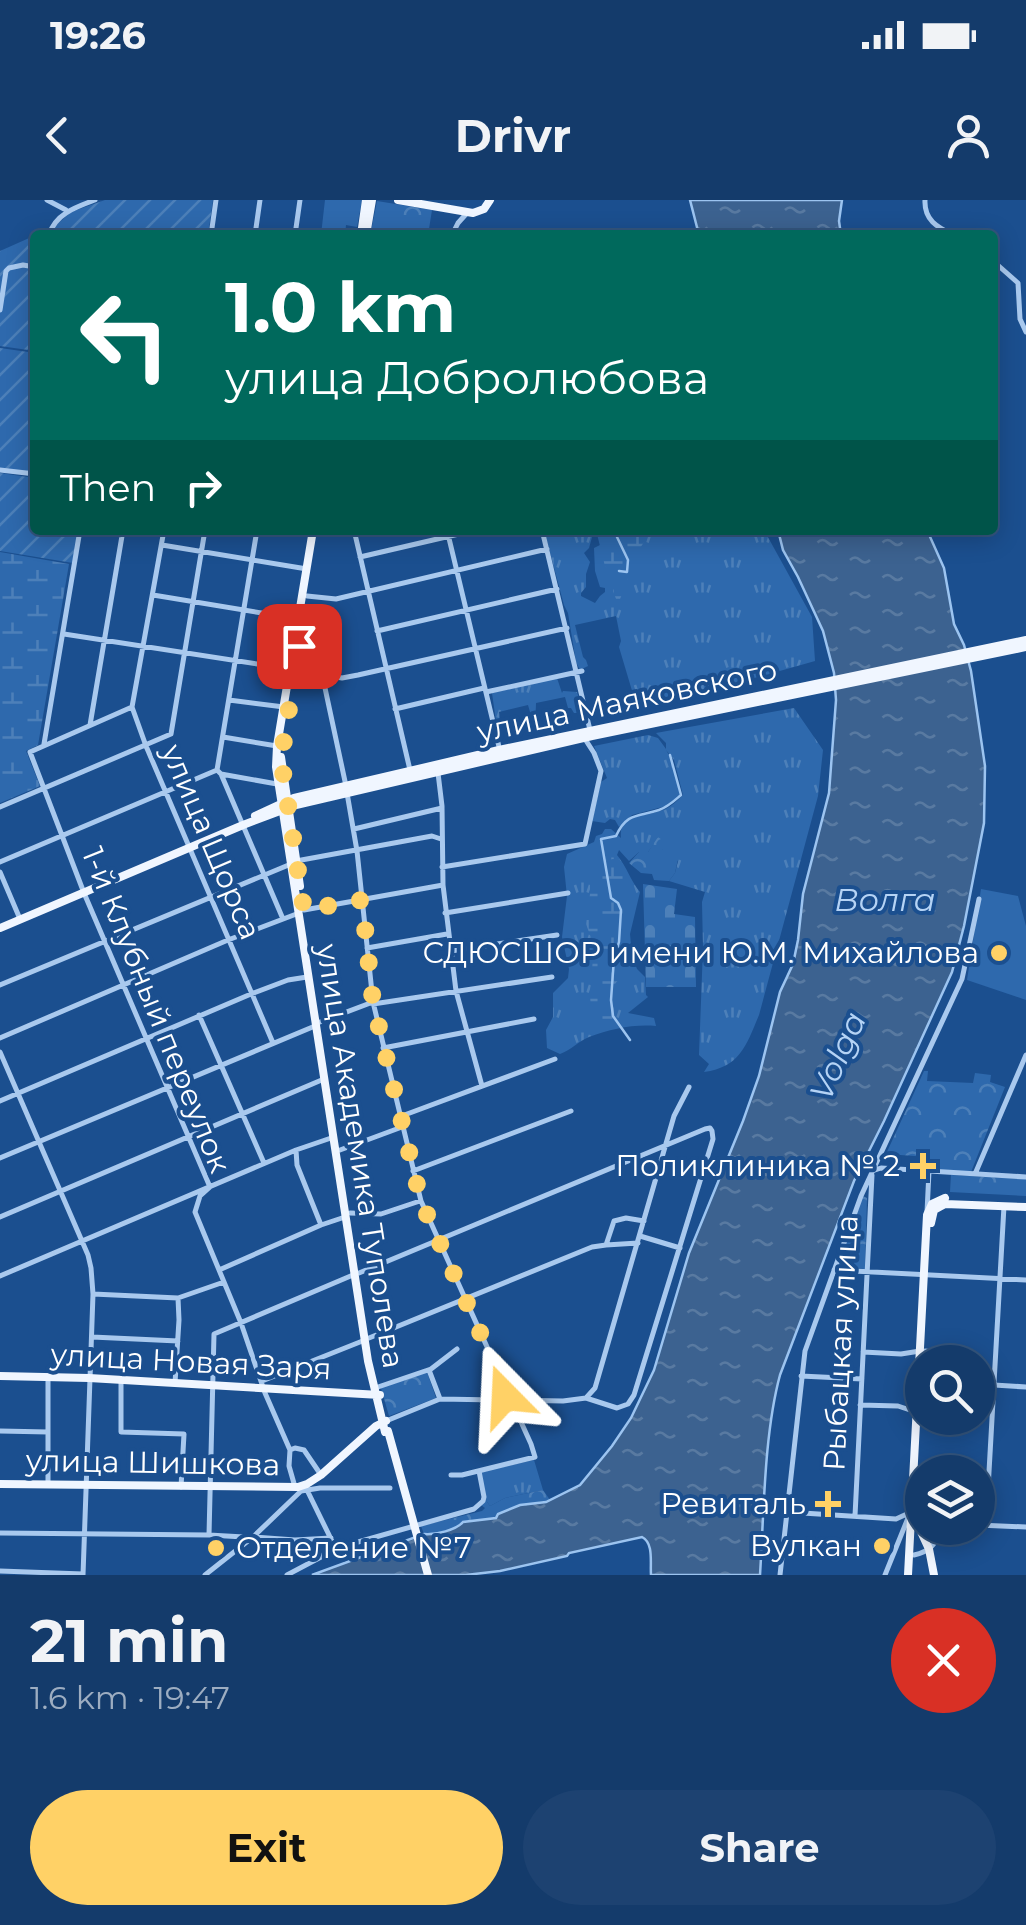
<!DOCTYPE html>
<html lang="en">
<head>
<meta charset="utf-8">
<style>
  body { margin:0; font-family:Montserrat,sans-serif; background:#1d4271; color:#f1f3f6; height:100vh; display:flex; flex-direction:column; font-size:38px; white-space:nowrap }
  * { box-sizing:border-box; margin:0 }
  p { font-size:32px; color:#9dadc1 }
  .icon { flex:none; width:55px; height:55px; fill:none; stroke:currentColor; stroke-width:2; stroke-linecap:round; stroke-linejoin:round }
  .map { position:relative; height:1375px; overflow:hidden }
  .panel { display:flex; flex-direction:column; background:#143b6b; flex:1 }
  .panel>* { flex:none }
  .hud { position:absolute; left:30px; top:30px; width:968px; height:305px; border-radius:10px; box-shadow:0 5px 25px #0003,0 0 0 2px #33557e; background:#00695c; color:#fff; overflow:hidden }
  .tools { position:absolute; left:905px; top:1145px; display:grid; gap:20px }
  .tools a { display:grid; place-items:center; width:90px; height:90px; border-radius:50%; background:#143b6b; box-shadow:0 5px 25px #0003,0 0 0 2px #33557e; font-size:50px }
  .pin { position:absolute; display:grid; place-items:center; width:85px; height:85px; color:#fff; margin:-42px; border-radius:20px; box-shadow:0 5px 15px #0006 }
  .me { position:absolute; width:110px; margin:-55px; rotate:339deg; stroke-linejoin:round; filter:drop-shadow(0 0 8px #0008) }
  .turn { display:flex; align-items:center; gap:35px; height:210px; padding:0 30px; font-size:45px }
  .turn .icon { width:130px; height:130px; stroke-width:2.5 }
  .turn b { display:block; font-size:70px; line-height:85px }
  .then { display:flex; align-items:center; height:95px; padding:0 30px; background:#0003; gap:20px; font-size:38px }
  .round { display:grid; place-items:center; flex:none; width:105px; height:105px; border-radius:52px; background:#1d4271 }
  .head { display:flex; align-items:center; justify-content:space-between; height:170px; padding:0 30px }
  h1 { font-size:60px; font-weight:700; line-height:75px }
  .button { display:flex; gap:20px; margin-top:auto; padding:20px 30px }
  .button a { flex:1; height:115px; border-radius:60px; background:#ffd166; color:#111; font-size:40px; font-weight:700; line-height:115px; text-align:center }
  .button a+a { background:#1d4271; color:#f1f3f6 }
  .status { display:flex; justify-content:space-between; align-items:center; height:70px; padding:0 50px; background:#143b6b; direction:ltr }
  .status svg { height:28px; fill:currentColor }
  header { display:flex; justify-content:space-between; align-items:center; height:130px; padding:0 30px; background:#143b6b; font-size:45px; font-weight:700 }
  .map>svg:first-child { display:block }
  .grass { fill:url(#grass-tufts) }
  .forest { fill:url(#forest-crowns) }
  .wetland { fill:url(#wetland-marsh) }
  .cemetery { fill:url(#cemetery-stones) }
  .garden { fill:url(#garden-furrows) }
  .pitch { fill:#2e69ad }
  .water { fill:url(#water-ripples); stroke:#9cc4f0; stroke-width:2.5 }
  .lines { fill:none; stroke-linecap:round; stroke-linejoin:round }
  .stream { stroke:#9cc4f0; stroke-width:2.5 }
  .minor { stroke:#a9c9ee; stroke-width:5 }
  .major { stroke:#f0f6ff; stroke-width:8 }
  .major-bridge { stroke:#f0f6ff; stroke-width:8 }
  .route { stroke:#ffd166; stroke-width:18; stroke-dasharray:0 32.4 }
  .poi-dot { fill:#ffd166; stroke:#1b4f8f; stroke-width:4 }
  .labels { text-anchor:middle; stroke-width:8; stroke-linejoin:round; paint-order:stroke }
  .street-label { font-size:30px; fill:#fff; stroke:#1b4f8f }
  .poi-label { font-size:30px; fill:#fff; stroke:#1b4f8f; text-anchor:end }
  .water-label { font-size:32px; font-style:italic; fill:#b5d3f5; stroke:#1b4f8f }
</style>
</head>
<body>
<div class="status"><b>19:26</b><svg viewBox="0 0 49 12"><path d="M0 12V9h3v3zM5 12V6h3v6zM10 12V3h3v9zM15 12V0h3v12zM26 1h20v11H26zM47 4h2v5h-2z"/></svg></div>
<header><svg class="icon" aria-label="back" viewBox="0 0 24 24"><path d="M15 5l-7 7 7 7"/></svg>Drivr<svg class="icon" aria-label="person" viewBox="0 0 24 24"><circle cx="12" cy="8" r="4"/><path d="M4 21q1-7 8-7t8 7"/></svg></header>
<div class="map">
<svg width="1026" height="1375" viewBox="0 0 1026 1375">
  <defs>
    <pattern id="grass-tufts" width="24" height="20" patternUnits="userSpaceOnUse" patternTransform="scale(2.5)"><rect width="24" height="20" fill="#2e69ad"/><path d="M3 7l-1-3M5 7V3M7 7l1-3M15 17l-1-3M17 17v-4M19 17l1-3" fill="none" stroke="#4d80b9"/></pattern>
    <pattern id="forest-crowns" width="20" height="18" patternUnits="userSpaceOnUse" patternTransform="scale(2.5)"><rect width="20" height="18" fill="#2e69ad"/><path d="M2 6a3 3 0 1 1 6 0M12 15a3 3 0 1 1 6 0" fill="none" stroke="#4d80b9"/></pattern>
    <pattern id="wetland-marsh" width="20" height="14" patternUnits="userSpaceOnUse" patternTransform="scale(2.5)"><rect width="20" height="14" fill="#2e69ad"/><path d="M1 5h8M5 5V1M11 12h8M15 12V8" fill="none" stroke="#4d80b9"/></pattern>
    <pattern id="cemetery-stones" width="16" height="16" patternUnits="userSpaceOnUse" patternTransform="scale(2.5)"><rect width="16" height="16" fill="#2e69ad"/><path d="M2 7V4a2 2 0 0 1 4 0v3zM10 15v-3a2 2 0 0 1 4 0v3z" fill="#4d80b9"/></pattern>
    <pattern id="garden-furrows" width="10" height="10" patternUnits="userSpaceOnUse" patternTransform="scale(2.5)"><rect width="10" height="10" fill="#2e69ad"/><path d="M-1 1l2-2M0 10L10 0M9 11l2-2" fill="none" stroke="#4d80b9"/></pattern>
    <pattern id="water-ripples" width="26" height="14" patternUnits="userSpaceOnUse" patternTransform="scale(2.5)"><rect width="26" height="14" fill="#3c6290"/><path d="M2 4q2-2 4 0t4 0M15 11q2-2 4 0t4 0" fill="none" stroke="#597aa1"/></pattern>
  </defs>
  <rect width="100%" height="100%" fill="#1b4f8f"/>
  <!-- grass -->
  <path class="grass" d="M325 0H362L357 27 346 25 345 35H321Z
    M544 330H594L589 348 584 353 590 362 586 374V387L581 393V396L595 403 600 396 605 392V388L600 387 595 371 594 348 600 345 606 330H764L812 417 815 461 669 502 650 506 631 505 630 499 633 494 619 447 621 441 616 416 575 425 583 457 586 460 588 466 580 470 576 462 568 413 564 405Z
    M557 478 562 493 563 491 577 492 582 509 579 513H574L571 508H568L565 497 536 503 535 529 528 505 499 512 500 520 496 521 492 493Z
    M794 508 823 550 818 596 759 815C746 846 740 867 704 872L709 864 699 855 703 748 702 702 705 692 669 681 675 673 678 661 654 644 648 652H639L629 661 619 650 617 655C627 667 630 680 640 692L630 734 632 756 637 769 645 777 646 795 648 797 628 813 654 818 656 826C633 824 611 829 589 837 579 841 571 850 560 854L547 848 546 830 553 817V793L568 778 569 769 562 737 567 696 564 667 567 654 594 642 596 636 602 634 605 629H611L621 638C618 613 647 617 663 610 671 607 677 601 683 595L674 560 666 550 672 560 680 595 666 606 632 615 619 627 615 620 610 619 605 623 592 621 601 582 607 578 594 546 648 535 658 538 666 549V543L656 533Z
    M534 1260 543 1290 505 1298 490 1306 485 1299 481 1272Z"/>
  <!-- forest -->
  <path class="forest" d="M377 1 432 10 428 35H394L371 31Z
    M658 637 662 640V650L667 649 679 654 675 673 669 681 654 680 652 674 641 673 629 663 639 652H648Z
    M924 871H928L927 881 973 883 975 873 991 875 990 882 1005 887 971 972 929 969V957L886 954Z
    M951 975 1026 979V996L950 992Z
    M863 996 867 998 865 1069 837 1067Z
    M427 1172 436 1198 389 1216 381 1188Z
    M543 1290 550 1300 520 1305 498 1314 496 1318 432 1334H424L421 1326 482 1311 485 1308 481 1305 485 1299 490 1306 505 1298Z"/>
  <!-- wetland -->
  <path class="wetland" d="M596 330 646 331V340C633 354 627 385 618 404L613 391 616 384 605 366Z
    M0 352 69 364 38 545 26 551 40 586 0 603Z
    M613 659 620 660C631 673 623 682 624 696L621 701C626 715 629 759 624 773 622 778 616 781 614 786 611 796 618 809 613 818 609 825 599 825 592 827L590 794 594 746 586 724 590 694V664Z"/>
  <!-- cemetery -->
  <path class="cemetery" d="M643 684 677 689 674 714 695 717 696 787H646Z"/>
  <!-- garden -->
  <path class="garden" d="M105 0H213L208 35H77L60 28 73 35H35V151L0 146V51L54 27 71 12Z
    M0 148 35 153V274L0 268Z
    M0 273 35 278V330H78L73 363 0 351Z"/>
  <!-- pitch -->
  <path class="pitch" d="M981 689 1018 696 1026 726V800L967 780Z"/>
  <!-- water -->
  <path class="water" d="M690 0H842L839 21 841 35H699Z
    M778 330H927L944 368 954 424 964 445 971 471 985 566 984 623 964 726 952 772 884 921 854 981 780 1175C764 1234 764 1312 760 1375H651C650 1363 654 1343 642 1337L569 1353 567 1356 500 1371 466 1375H312L424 1334C436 1335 456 1330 463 1322L496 1318 498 1314 520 1305 546 1302 580 1285 612 1246 631 1218 654 1170 689 1053 743 921 759 876 780 792 793 764 798 740 803 694 829 593 836 500 834 473 823 431 798 377 783 350Z"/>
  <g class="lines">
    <!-- stream -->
    <path class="stream" d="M617 337 628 360 627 372 619 371
      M630 840 613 816 611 800 614 758 619 742 621 710 618 703 611 698 601 639 616 636C627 612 638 617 659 610 668 607 674 601 681 595L670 555"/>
    <!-- minor -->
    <path class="minor" d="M47 0 66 10
      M925 0C924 20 937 27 953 35
      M49 35C55 14 76 7 95 0
      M211 35 216 0
      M255 35 260 0
      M295 35 300 0
      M452 35 458 23 467 13
      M992 60 1018 83 1020 119 1026 132
      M0 110 6 71 9 68 23 65 35 67
      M0 270 35 274
      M87 330 122 335
      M164 330 132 507 30 552 84 693 210 987 200 996 195 1012 241 1123 265 1193 290 1250 289 1266 295 1287
      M354 330 410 570
      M447 330 500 551
      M542 330 590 530
      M162 345 307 369
      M360 357 476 330
      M153 395 298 419
      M307 396 336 399 547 349
      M305 409 322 474 346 586
      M377 431 557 389
      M64 434 290 469
      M295 470 342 478 358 475 567 428
      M486 492 582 471
      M229 500 284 507
      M132 507 146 546 273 843
      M395 509 484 488
      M90 525 123 330
      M223 537 277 546
      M44 544 80 330
      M218 571 221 574 283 719
      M438 573 442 606 443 685 456 791 482 886
      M221 574 277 584
      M347 593 357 651 373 802 421 1001 531 1244 535 1257 462 1275H451
      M0 607 171 534 205 330
      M354 629 442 608
      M296 661 432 636 441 639
      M0 662 217 570 257 330
      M442 667 585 644 601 571 594 553 585 539
      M0 672 20 719
      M304 710 443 685
      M445 713 568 693
      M367 748 447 734
      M451 751 557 735
      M0 785 291 664
      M373 804 552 777
      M199 815 264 963
      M320 822 373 802
      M0 838 228 740 299 713
      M383 848 534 819
      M0 852 88 1055 91 1068 93 1094 83 1375
      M0 901 251 794 288 780 307 777
      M399 917 555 859
      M296 950 297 965 321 1025
      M340 950 402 927
      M0 958 315 826
      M875 970 881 968 1026 977
      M413 971 571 911
      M975 974 1026 855
      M927 1012 929 971
      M350 1013 381 1014 420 1001
      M0 1017 324 879
      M640 1036 680 1048
      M638 1043 606 1045 614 1021 626 1018 644 1021
      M219 1070 321 1025 345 1017
      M834 1070 1026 1080
      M359 1073 705 929 710 928 712 931 713 939 634 1195 628 1204 617 1208 586 1198 563 1201 440 1199 386 1221
      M0 1076 296 950 334 937
      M93 1094 178 1098 224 1082
      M92 1137 178 1141
      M369 1138 592 1047 606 1045
      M925 1151 942 1153 955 1162
      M863 1152 901 1154 920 1151
      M429 1170 440 1199
      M801 1176 862 1179
      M121 1180V1232L184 1234 181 1287
      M262 1181 365 1140
      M175 1183 179 1120 178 1098
      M978 1184 1026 1187
      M378 1187 431 1169 457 1149
      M586 1198 595 1188 674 916 689 887
      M860 1205 898 1206 916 1212
      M0 1231 48 1232
      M290 1250 295 1248 304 1250 321 1275
      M48 1285V1178
      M306 1288 332 1341
      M301 1291 320 1288H390
      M787 1312 896 1319 909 1313
      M855 1316 872 975
      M978 1325 1026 1327
      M986 1325 1004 1006
      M0 1333 209 1335 244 1337 250 1340
      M209 1335 214 1134 353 1075
      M254 1337 295 1340 331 1338
      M334 1343 344 1346 474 1309 483 1301 484 1297 479 1271
      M914 1355C929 1352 938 1343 940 1328
      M0 1371 83 1374
      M205 1375 253 1337 301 1291 302 1287
      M287 1375 321 1357 334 1343
      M780 1375 805 1151 861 996 962 779 979 699
      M885 1375 908 1318"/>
    <!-- major -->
    <path class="major" d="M398 0 473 13 484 9 490 0
      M361 35 366 0
      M366 35 372 0
      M313 330 277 546 276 567 368 1161 385 1232
      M281 557 300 686
      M255 616 294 598 499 550 1026 440
      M0 728 243 625 296 605 592 536 1026 447
      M931 1023 934 1010 945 1004 1026 1007
      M0 1176 89 1178 380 1195
      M0 1284 298 1287 307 1284 321 1275 376 1226 386 1221
      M916 1321 929 1349 934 1375
      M908 1375 927 1015 932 1004 945 998"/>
    <!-- major-bridge -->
    <path class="major-bridge" d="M388 1231 428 1375"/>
  </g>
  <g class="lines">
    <!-- route -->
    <path class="route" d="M299 446 281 559 304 710 362 700 373 802 421 1001 506 1190 505 1196"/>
  </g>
  <!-- markers -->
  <g class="poi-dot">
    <circle cx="999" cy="753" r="10"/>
    <path d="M918 951h10v10h10v10h-10v10h-10v-10h-10v-10h10z"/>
    <path d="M823 1289h10v10h10v10h-10v10h-10v-10h-10v-10h10z"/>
    <circle cx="882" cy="1346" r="10"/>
    <circle cx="216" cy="1348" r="10"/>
  </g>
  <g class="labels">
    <!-- street labels -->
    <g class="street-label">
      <text transform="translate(627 501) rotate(-12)" y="10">улица Маяковского</text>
      <text transform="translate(211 642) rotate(67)" y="10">улица Щорса</text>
      <text transform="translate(156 810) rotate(68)" y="10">1-й Клубный переулок</text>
      <text transform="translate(360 956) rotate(81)" y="10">улица Академика Туполева</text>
      <text transform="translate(841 1143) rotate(-87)" y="10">Рыбацкая улица</text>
      <text transform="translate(191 1162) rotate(3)" y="10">улица Новая Заря</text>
      <text transform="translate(153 1263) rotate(1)" y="10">улица Шишкова</text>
    </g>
    <!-- poi labels -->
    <g class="poi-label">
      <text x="979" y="763">СДЮСШОР имени Ю.М. Михайлова</text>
      <text x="900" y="976">Поликлиника № 2</text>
      <text x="806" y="1314">Ревиталь</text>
      <text x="862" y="1356">Вулкан</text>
      <text x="236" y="1358" text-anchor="start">Отделение №7</text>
    </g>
    <!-- water labels -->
    <g class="water-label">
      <text x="885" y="711">Волга</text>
      <text transform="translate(838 856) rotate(-66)" y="11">Volga</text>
    </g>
  </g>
</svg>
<div class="tools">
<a><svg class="icon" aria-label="search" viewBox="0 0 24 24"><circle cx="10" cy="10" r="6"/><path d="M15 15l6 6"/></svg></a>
<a><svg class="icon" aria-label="layers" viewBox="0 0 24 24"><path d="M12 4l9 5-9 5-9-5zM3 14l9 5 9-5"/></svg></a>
</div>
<div class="pin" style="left:299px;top:446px;background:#d93025"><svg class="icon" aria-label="arrive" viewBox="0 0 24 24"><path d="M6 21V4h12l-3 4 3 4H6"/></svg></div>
<svg class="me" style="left:505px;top:1196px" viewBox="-20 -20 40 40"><path d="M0-17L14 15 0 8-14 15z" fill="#ffd166" stroke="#fff" stroke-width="4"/></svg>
<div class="hud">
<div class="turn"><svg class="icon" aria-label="left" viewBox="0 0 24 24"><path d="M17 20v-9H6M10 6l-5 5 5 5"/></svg><div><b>1.0 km</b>улица Добролюбова</div></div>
<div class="then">Then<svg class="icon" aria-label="right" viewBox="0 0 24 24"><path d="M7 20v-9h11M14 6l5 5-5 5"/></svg></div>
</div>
</div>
<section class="panel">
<div class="head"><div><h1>21 min</h1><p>1.6 km · 19:47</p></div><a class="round" style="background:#d93025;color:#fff"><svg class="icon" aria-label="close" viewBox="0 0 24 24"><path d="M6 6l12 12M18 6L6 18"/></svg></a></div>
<div class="button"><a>Exit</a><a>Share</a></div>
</section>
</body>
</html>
